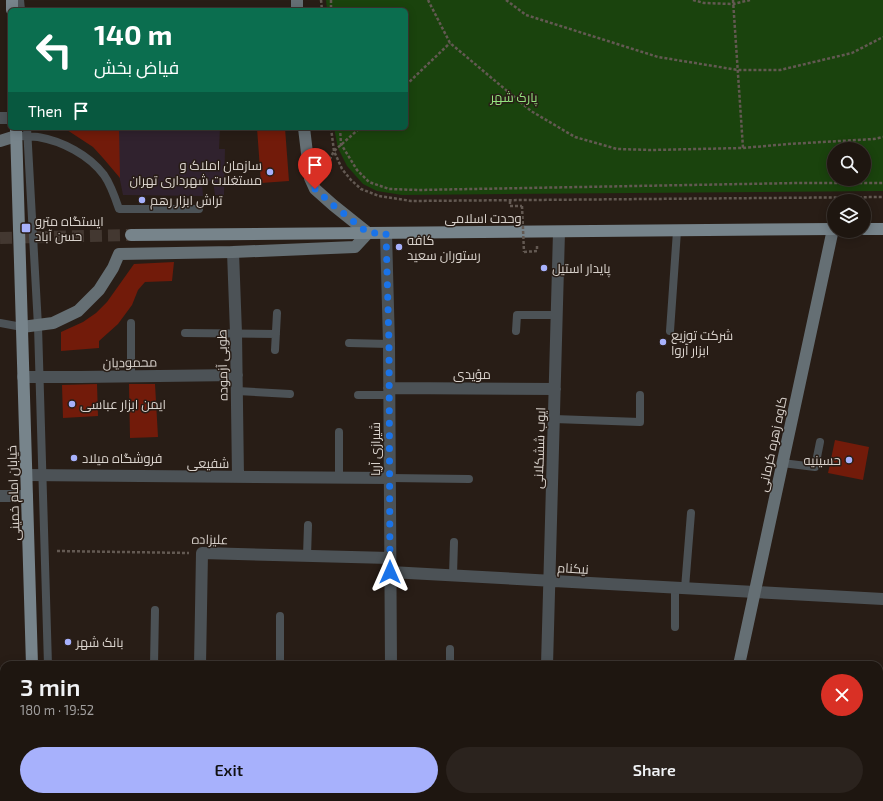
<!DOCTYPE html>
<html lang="en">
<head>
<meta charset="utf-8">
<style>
  body { margin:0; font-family:"Exo 2",Cairo,sans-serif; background:#2b231e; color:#f1f3f6; height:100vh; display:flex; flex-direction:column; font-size:15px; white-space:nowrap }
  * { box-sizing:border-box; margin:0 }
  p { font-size:13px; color:#a19f9f }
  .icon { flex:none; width:22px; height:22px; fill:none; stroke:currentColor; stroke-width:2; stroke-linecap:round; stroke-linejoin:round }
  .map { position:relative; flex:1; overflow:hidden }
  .side { position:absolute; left:0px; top:661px; width:883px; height:140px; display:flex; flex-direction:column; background:#1e1610; border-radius:12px 12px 0 0; box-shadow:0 2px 10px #0003,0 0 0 1px #3c3530 }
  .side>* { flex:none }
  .hud { position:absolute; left:8px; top:8px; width:400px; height:122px; border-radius:6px; box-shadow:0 2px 10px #0003,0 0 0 1px #3c3530; background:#0b6e4f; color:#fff; overflow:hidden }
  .fabs { position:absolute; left:827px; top:142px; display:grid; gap:8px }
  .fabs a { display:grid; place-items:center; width:44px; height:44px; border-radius:50%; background:#1e1610; box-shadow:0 2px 10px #0003,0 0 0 1px #3c3530; font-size:20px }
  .pin { position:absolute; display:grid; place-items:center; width:34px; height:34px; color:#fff; margin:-41px -17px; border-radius:50% 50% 50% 0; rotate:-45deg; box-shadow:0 0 4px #0007 }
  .pin .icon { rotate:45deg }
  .me { position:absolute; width:44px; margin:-22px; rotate:0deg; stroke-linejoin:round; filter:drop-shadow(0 0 3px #0008) }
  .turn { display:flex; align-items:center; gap:14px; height:84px; padding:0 20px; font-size:18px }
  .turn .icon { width:52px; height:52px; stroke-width:2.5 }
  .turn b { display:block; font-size:28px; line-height:34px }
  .then { display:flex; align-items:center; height:38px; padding:0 20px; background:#0003; gap:8px; font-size:15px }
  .round { display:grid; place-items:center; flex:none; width:42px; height:42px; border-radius:21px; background:#2b231e }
  .head { display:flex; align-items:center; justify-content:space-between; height:68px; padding:0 20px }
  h1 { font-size:24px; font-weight:600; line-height:30px }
  .button { display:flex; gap:8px; margin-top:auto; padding:8px 20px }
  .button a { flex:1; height:46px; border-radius:24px; background:#a7b1fc; color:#111; font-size:16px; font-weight:600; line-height:46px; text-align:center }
  .button a+a { background:#2b231e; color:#f1f3f6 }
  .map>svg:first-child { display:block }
  .commercial { fill:#30222e }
  .green { fill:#1a430d; fill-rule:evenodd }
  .building { fill:#721b0a }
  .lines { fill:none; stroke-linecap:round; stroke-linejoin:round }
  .primary-tunnel { stroke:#433831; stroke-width:12; stroke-dasharray:12 6; stroke-linecap:butt }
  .path { stroke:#635952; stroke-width:2.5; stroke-dasharray:3 2; stroke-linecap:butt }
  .lane { stroke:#4c5256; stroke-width:8 }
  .street { stroke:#4c5256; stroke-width:12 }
  .secondary { stroke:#656f74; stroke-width:12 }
  .primary { stroke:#77848b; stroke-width:12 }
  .path-bridge { stroke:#635952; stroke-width:2.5; stroke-dasharray:3 2; stroke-linecap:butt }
  .route { stroke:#1a73e8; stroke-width:7; stroke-dasharray:0 12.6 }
  .poi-dot { fill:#a7b1fc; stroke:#281d16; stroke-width:1.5 }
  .labels { text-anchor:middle; stroke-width:3; stroke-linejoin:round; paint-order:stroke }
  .park-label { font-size:13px; fill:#94e37f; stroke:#281d16 }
  .poi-label { font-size:13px; fill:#d9d2cc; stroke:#281d16; text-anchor:start }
  .street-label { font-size:13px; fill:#d9d2cc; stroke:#281d16 }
</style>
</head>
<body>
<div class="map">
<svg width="883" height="801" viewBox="0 0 883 801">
  <rect width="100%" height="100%" fill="#281d16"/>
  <!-- commercial -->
  <path class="commercial" d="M118 128H220L219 149H225L224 195H215L213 181 202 182 203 196 123 195 118 170Z"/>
  <!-- green -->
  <path class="green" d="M326 0H883V191L402 195 377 191 363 184 347 166 338 148 334 128H406V10H327ZM834 149H864V179H834Z"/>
  <!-- building -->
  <path class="building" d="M64 128H119L120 178 103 158 93 147Z
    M257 128H285L289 181 261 183Z
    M174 262 172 281 145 282 138 290 132 305 118 324 99 341V348L61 351V332L83 322 96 313 107 302 134 264Z
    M97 384 98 416 63 418 62 385Z
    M129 384H155L158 437 130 438Z
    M835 440 869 447 863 480 828 473Z"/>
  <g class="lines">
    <!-- primary-tunnel -->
    <path class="primary-tunnel" d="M0 238 131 235"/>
    <!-- path -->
    <path class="path" d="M321 0 322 10
      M331 0V10
      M428 0 450 43 531 111 575 137 617 149 651 150 743 148 788 144 874 139 883 137
      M506 0 526 15 658 57 738 70H780L852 53 883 37
      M693 0 704 3 733 4 750 0
      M733 0 743 148
      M406 85 450 43
      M331 128 334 151 342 169 351 180 361 189 379 196 411 201 883 197
      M340 128 341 144 357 170 369 182 389 189 418 190 798 183H883
      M323 173 334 151 360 128
      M510 201V206H522
      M524 252 537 251V244
      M57 551 189 553"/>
    <!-- lane -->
    <path class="lane" d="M20 0 21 10
      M27 128 38 326 48 665
      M22 136C27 137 33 136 38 137 62 141 89 155 104 175 111 185 115 197 119 209H199
      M0 323 22 327
      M516 331 517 315H557
      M670 331 677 231
      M185 333 276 334
      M349 343 389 344
      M275 350 277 313
      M131 376V323
      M237 391 290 394
      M358 395H389
      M554 419 640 422V395
      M339 432V477
      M782 463 815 467 820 442
      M390 478 469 479
      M307 556 308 525
      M453 575 454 542
      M685 588 691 513
      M675 627V588
      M154 665 155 610
      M280 665V616
      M450 665V649
      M53 797V801
      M203 801V797
      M302 801V797
      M823 801 825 797"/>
    <!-- street -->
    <path class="street" d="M0 118H10
      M386 233 389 344 391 665
      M233 252 236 333 238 477
      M23 377H80L237 375
      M389 388 555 389
      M26 475 390 478
      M0 496H27
      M390 572 883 599
      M200 665 202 553 390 558
      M547 665 559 232
      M879 684 883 685
      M118 801V797
      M363 801V797"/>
    <!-- secondary -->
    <path class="secondary" d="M297 0V10
      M0 141 16 136
      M22 327 53 323 78 311 99 290 113 268 119 254 233 252 355 247 368 233 333 205 315 189 310 178 304 128
      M739 665 833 229
      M0 732H4
      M682 797 692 801
      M711 801V797"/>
    <!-- primary -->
    <path class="primary" d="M12 0V10
      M16 128 32 665
      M864 229H883
      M131 235 834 229
      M36 797 37 801"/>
    <!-- path-bridge -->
    <path class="path-bridge" d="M522 206 524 252"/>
  </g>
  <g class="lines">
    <!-- route -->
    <path class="route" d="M315 189 333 205 368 233H386L389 344 390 572"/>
  </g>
  <!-- markers -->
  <g class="poi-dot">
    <circle cx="270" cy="172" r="4"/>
    <circle cx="142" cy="200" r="4"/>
    <rect x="21" y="223" width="10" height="10" rx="2"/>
    <circle cx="399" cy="247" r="4"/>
    <circle cx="544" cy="268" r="4"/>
    <circle cx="663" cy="342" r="4"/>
    <circle cx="72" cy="404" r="4"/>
    <circle cx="74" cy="458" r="4"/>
    <circle cx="849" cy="460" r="4"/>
    <circle cx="68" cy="642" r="4"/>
  </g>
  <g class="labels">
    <!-- park labels -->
    <g class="park-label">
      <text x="514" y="102">پارک شهر</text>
    </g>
    <!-- poi labels -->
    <g class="poi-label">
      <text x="262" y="170" text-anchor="end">سازمان املاک و<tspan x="262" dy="15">مستغلات شهرداری تهران</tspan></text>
      <text x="150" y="205">تراش ابزار رهم</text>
      <text x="35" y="226">ایستگاه مترو<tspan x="35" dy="15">حسن آباد</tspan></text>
      <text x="407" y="245">کافه<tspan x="407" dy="15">رستوران سعید</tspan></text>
      <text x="552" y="273">پایدار استیل</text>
      <text x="671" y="340">شرکت توزیع<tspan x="671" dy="15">ابزار آروا</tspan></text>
      <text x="80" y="409">ایمن ابزار عباسی</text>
      <text x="82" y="463">فروشگاه میلاد</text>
      <text x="841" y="465" text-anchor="end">حسینیه</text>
      <text x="76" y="647">بانک شهر</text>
    </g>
    <!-- street labels -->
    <g class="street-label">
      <text x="483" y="223">وحدت اسلامی</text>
      <text transform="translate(130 362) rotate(-1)" y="5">محمودیان</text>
      <text transform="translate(222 365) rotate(-91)" y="5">طوبی آزموده</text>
      <text x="472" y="379">مؤیدی</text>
      <text transform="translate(772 444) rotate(-78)" y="5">کاوه زهره کرمانی</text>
      <text transform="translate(539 448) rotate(-88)" y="5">ایوب ششکلانی</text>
      <text transform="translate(375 449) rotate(-90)" y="5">شیرازی آریا</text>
      <text x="208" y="468">شفیعی</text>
      <text transform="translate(13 493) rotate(-92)" y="5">خیابان امام خمینی</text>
      <text transform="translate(210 539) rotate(1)" y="5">علیزاده</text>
      <text transform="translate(573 568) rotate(3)" y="5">نیکنام</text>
    </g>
  </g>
</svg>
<div class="fabs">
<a><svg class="icon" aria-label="search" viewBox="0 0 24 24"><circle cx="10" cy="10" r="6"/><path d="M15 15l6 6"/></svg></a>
<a><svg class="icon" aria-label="layers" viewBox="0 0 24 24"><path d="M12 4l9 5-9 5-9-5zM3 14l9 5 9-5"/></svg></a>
</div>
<div class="pin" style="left:315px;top:189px;background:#d93025"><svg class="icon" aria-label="arrive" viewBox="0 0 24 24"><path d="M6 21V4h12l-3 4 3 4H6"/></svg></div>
<svg class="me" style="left:390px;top:572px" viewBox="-20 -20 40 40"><path d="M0-17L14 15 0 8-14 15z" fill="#1a73e8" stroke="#fff" stroke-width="4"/></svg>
<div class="hud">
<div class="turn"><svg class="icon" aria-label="left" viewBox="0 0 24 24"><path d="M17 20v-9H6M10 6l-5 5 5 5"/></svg><div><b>140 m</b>فیاض بخش</div></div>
<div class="then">Then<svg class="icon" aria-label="arrive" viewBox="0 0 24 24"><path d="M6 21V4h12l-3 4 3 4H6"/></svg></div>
</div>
<section class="side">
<div class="head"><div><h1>3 min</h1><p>180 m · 19:52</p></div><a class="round" style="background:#d93025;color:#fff"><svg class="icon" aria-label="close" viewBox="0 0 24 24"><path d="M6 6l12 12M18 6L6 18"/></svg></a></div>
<div class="button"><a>Exit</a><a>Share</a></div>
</section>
</div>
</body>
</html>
